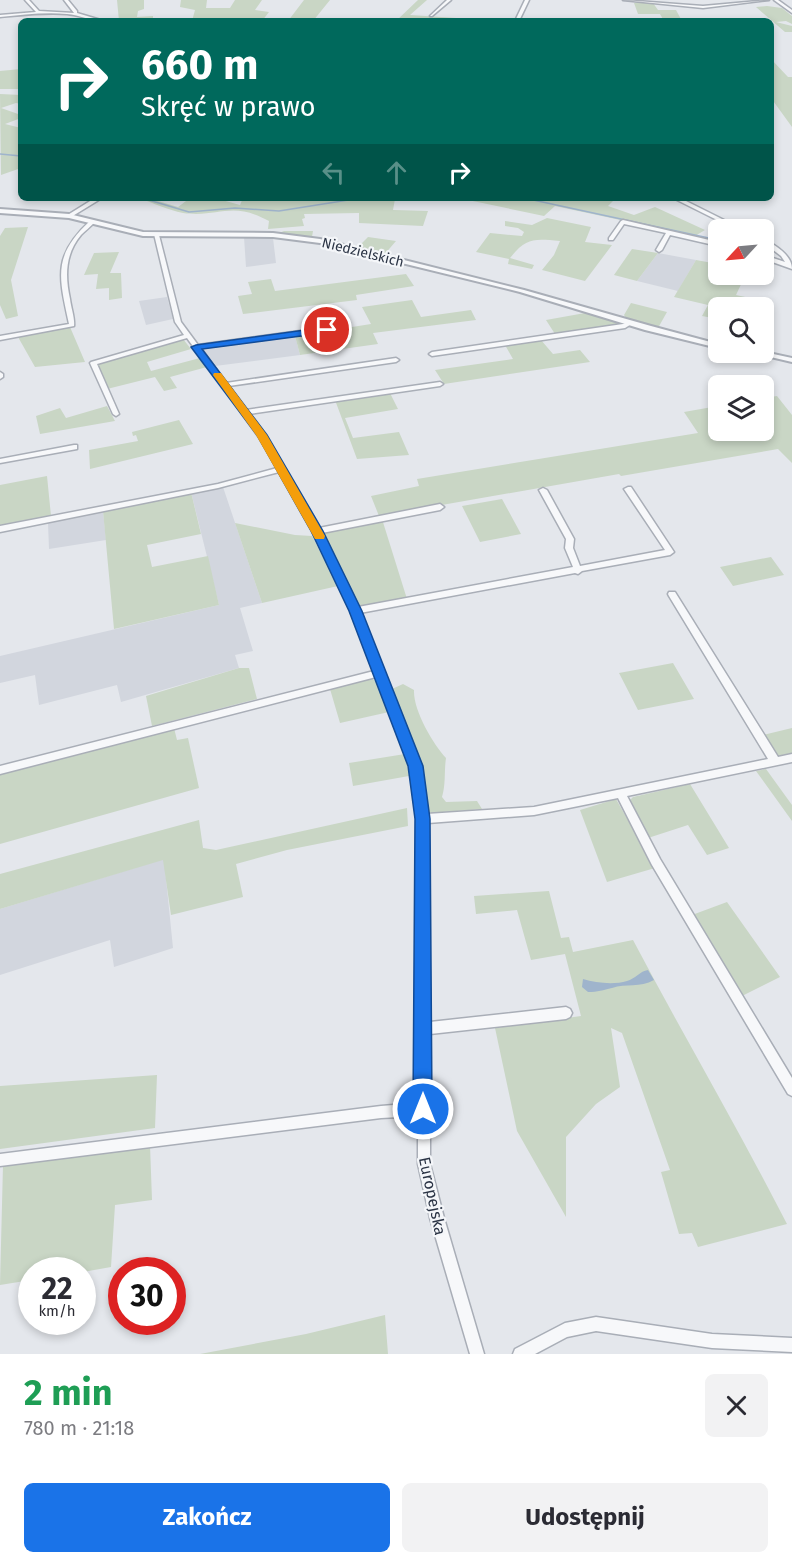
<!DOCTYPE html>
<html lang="pl">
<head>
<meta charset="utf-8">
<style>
  body { margin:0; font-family:"Fira Sans",sans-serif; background:#f2f2f3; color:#2b2b33; height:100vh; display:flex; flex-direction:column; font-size:22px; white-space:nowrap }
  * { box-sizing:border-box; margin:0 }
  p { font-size:20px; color:#7c7c81 }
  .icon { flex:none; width:33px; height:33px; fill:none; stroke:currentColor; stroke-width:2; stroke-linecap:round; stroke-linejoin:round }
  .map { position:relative; height:1354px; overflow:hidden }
  .details { display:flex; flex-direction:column; background:#fff; flex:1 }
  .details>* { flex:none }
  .hud { position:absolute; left:18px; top:18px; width:756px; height:183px; border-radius:9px; box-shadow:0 3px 9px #0003; background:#00695c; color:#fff; overflow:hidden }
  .needle { width:39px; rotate:244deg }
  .buttons { position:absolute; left:708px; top:219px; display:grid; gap:12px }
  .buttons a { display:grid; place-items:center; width:66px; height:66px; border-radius:9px; background:#fff; box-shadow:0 3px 9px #0003; font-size:30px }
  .speed { position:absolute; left:18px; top:1257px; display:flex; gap:12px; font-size:30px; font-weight:700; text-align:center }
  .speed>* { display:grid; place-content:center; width:78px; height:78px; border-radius:50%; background:#fff; box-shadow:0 3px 9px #0003; line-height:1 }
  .speed small { font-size:15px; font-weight:400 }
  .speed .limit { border:9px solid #d22; background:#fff; color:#111 }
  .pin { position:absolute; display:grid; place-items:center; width:51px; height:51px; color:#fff; margin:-26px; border:3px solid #fff; border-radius:50%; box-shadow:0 2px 6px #0007 }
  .me { position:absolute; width:66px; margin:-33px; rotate:0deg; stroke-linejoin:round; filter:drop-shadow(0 0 4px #0008) }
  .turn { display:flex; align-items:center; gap:21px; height:126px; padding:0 24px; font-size:27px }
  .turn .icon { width:78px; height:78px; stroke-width:2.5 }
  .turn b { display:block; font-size:42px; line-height:51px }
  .lanes { display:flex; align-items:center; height:57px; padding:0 24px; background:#0003; justify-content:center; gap:30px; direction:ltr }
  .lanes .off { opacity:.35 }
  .round { display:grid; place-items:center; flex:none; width:63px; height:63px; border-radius:9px; background:#f2f2f3 }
  .overview { display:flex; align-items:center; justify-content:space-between; height:102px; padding:0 24px }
  h1 { font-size:36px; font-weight:700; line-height:45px; color:#1e9e55 }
  .primary-button { display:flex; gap:12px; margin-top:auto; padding:12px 24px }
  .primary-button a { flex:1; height:69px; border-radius:9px; background:#1a73e8; color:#fff; font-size:24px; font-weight:700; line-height:69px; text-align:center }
  .primary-button a+a { background:#f2f2f3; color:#2b2b33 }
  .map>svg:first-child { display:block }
  .built { fill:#d2d6de }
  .green { fill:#c9d6c5 }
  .water { fill:#9fb4cc }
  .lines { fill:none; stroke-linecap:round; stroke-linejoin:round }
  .stream { stroke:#9fb4cc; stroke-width:1.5 }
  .minor-casing { stroke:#a9aeb7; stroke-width:3 }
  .tertiary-casing { stroke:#a9aeb7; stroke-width:4 }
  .minor { fill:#f7f8fa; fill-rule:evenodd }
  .tertiary { fill:#f7f8fa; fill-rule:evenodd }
  .route { fill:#1a73e8; stroke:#114b97; stroke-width:1.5 }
  .slow { fill:#f59e0b }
  .labels { text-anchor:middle; stroke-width:4.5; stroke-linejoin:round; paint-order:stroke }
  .far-street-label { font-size:14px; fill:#2b3445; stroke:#f4f6f9 }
  .street-label { font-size:16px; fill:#2b3445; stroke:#f4f6f9 }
</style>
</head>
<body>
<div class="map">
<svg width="792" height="1354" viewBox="0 0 792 1354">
  <rect width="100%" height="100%" fill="#e4e7ec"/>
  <!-- built -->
  <path class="built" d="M244 237 273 238 276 263 246 267Z
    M658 253 696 260 678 291 637 281Z
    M167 297 173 319 146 325 139 301Z
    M295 336 300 355 215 366 202 348Z
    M223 487 262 603 240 608 253 651 235 655 239 668 121 702 117 685 39 705 35 675 0 683V656L219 605 191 492Z
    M103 511 106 540 49 549 48 523Z
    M164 859 173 948 114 967 110 940 0 975V909Z"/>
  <!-- green -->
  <path class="green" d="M117 0H144V9L138 11 137 17 153 16V21H119Z
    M181 0H207L206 8H230L235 0H262L255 10 269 12 262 21H192L195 10 180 7Z
    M304 0H330L313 21H288Z
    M418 0H427L410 15 472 19 470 21H396Z
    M638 2 653 3 658 10H676L682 21H664L660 14H638L634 3Z
    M767 6 782 8 792 16V24L786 21 776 22 792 26V32H785L756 7Z
    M771 59 788 77H792V127L771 98Z
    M21 69V89H0V71Z
    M0 94 21 95V104L16 103 1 108 21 115V118L5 124 21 128V168L1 175Z
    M139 198H148L178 207 186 201 178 198H215L240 205 243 198H616L608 206 634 215 655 207 705 230 695 236 555 206 544 216 463 199H395L393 210 428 211 423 226 359 223V213L304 214 305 218 302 219 304 226 268 229 269 221C231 200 219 218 183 213 168 210 153 203 139 198Z
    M547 218 591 227 585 242 612 245 585 281 542 270 554 255 560 241C534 239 527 237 510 258L534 265 532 269 508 264 509 259 476 252 490 233 522 236 524 232 518 228 505 226V221L532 225Z
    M28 227 11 280 18 316 6 319 0 305V236L5 228Z
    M284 231H313L312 237 359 246 368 237 396 241 384 255 315 238 279 233Z
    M632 249 658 253 637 281 614 275Z
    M119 252 110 273H121L122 298 109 300V288L96 289 98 274 84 275 94 253Z
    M696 260 718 264V274L745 276 736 295 773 303 764 325V308H718V319L702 316 708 305 674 297Z
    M406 274 414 286 356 295 357 300 243 314 238 296 252 294 248 282 271 279 275 291Z
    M412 300 421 317 471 310 476 320 373 333 378 344 300 355 295 336 371 324 362 307Z
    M631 303 667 312 658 328 626 318 624 315Z
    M585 313 623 324 555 334 546 320Z
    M70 327 85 362 35 367 18 337Z
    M183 339 191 349 147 362 151 371 200 358 207 367 170 377 177 388 164 391 155 377 107 389 97 365 99 363Z
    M541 340 553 354 580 350 590 362 444 384 435 370 513 359 505 345Z
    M390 393 398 409 345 418 353 438 399 432 409 455 357 459 335 400Z
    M777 396 792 415V463L778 449 621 476 619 474 379 516 371 496 419 486 417 479 698 433 684 412 718 406V430H764V398Z
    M107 406 115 421 40 434 36 416 60 408 66 418Z
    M179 420 193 444 90 469 89 450 138 441 136 435 133 436 132 432Z
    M47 476 51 516 0 525V485Z
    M191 492 201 534 147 545 152 567 208 556 219 605 114 629 103 511Z
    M502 499 521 534 480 542 462 506Z
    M382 519 407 599 359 607 323 533Z
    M235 523 295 535 312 536 338 586 262 603Z
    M771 557 784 575 733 586 720 567Z
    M673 663 694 699 638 710 619 673Z
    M239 668H249L257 699 152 726 146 696Z
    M371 678 377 682 389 712 340 723 330 689Z
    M403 684 414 690C413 710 433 744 446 758 444 771 446 784 442 797L446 802 477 801 482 809 431 813 428 810 417 751 392 689Z
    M174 728 177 740 188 738 199 788 0 844V775Z
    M792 728V753L777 756 763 735Z
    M405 754 409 776 353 786 349 763Z
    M766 769 792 805V821L756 771Z
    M690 784 729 848 707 855 688 825 648 838 630 800 633 797Z
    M616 799 655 868 607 882 580 810Z
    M407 808 408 826 287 850 236 864 243 897 171 915 163 860 0 909V874L199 820 203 848 216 850Z
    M549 891 561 938 569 937 573 952 633 940C683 1035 738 1128 787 1224L698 1247 692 1233 679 1234 661 1172 670 1170 622 1033 611 1028 620 1087 596 1104 566 1137V1217L517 1131 495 1028 581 1016 565 954 531 960 517 910 476 914 474 896Z
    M727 902 780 977 740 997 692 915Z
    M157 1075 155 1128 0 1149V1086Z
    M150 1145 152 1200 115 1205 111 1267 83 1272 32 1270 31 1280 0 1285 3 1165Z
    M385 1315 388 1354H200L306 1334Z"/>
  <!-- water -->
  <path class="water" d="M648 970 654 980C640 988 626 983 612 988 603 990 598 992 588 992L582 987 583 979C596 983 614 985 627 981 635 979 640 971 648 970Z"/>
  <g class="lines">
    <!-- stream -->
    <path class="stream" d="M0 154 21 156
      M142 198 189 212 235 208 279 211 361 198
      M466 198H474
      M524 198 718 240"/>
    <!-- minor casing -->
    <g class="minor-casing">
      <path id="minor" d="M25 0H29L39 11 74 13 64 0H68L77 11V13L104 21C92 21 79 15 67 14 44 12 22 15 0 17V15L36 12Z
        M447 0H451L432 16H430Z
        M525 0H529L519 21H515Z
        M623 0 703 6 769 0 703 8Z
        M774 0H778L792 10V13Z
        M95 198H102L71 217 66 216Z
        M673 198H680L744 230H737Z
        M623 220 718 242V246L670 235 662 250 659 252 656 250 666 233 624 224 613 240H609V238L621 221Z
        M90 221 95 222C90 227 85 231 81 235 65 254 65 276 70 299 71 308 75 318 74 326L0 340V336L69 324C59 277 52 256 90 221Z
        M154 234 159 235 181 322 198 345 344 325 347 327 344 329 201 348 226 383 396 358 399 360 396 362 229 386 246 410 440 382 443 384 440 386 249 414C276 450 296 489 319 528L440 504 444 507 440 510 322 533 352 593 358 607 573 567 565 548 566 539 539 490 543 488 547 490 574 539 573 548 580 566 665 550 624 489 628 487H631L674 552 670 555 582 571 578 574 575 573 360 613 420 766 427 814 534 807 768 759 669 596 668 594 669 592H675L778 757 792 754V762L627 796 660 859 792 1078V1096L788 1094 652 865 618 798 534 815 428 823 430 1022 566 1007 570 1009 572 1013 570 1017 566 1019 430 1034V1164L444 1218 484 1354H470L430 1218 418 1164V1116L381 1118 0 1166V1154L381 1106 418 1103V819L410 766 376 677 0 774V766L374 671 344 593 313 531 279 472 218 488 0 532V526L218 484 277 468 258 436 187 338 97 364 119 414 116 416 113 414 90 363 91 362 184 335 175 322Z
        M764 239C775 245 792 255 792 269L764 259V255L785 262 781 256 764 243Z
        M630 321 633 323 625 328 432 356 429 354 432 352 623 324Z
        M0 372 3 374V377L0 379Z
        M74 445H77V449L0 463V459Z
        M596 1317 712 1334 792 1338V1352L712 1348 596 1331 567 1337 535 1354H513L515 1349 565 1323Z"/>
    </g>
    <!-- tertiary casing -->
    <g class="tertiary-casing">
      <path id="tertiary" d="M0 209 69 214 143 232 273 233 320 239 524 290 651 326 718 344V348L645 330 520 292 320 243 273 237 143 236 69 218 0 213Z
        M749 352H764L792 358V362Z"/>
    </g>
    <!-- minor -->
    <use href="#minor" class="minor"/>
    <!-- tertiary -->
    <use href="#tertiary" class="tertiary"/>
  </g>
  <!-- route -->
  <path class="route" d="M327 327 332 330 331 332 202 349 267 435 323 531 362 611 423 766 430 819 432 1109 430 1116 423 1119 416 1116 413 1109 415 819 408 766 349 611 311 531 257 435 191 347 196 345Z"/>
  <!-- slow -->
  <path class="slow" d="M214 373H221L267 435 325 536 324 539H315L256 435 213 375Z"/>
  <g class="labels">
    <!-- far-street labels -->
    <g class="far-street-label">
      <text transform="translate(363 252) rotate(14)" y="5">Niedzielskich</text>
    </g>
    <!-- street labels -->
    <g class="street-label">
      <text transform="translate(433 1196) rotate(78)" y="6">Europejska</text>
    </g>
  </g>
</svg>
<div class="buttons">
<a><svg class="needle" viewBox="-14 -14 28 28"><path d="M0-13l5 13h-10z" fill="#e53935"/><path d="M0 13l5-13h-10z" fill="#7c7c81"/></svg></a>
<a><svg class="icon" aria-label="search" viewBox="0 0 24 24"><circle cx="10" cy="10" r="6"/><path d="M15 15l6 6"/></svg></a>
<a><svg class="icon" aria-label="layers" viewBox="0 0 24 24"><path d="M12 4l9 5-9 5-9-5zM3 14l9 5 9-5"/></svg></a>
</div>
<div class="speed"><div>22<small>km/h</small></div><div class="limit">30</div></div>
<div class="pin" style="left:327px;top:330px;background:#d93025"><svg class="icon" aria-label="arrive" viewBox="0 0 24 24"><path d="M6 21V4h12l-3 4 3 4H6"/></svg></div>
<svg class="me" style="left:423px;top:1109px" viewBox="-20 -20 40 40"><circle r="17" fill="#1a73e8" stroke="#fff" stroke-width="3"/><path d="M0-11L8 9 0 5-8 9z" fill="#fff"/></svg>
<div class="hud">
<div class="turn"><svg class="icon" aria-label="right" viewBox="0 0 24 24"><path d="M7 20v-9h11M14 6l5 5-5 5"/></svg><div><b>660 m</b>Skręć w prawo</div></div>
<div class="lanes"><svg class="icon off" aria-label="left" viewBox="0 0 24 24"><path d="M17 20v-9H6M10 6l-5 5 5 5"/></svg><svg class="icon off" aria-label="ahead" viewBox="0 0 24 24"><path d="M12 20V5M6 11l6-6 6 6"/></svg><svg class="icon" aria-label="right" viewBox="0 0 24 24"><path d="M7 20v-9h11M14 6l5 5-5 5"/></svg></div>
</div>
</div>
<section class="details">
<div class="overview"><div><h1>2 min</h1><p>780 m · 21:18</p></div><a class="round"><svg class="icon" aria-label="close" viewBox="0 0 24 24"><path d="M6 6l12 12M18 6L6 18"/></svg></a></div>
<div class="primary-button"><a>Zakończ</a><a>Udostępnij</a></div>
</section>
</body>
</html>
